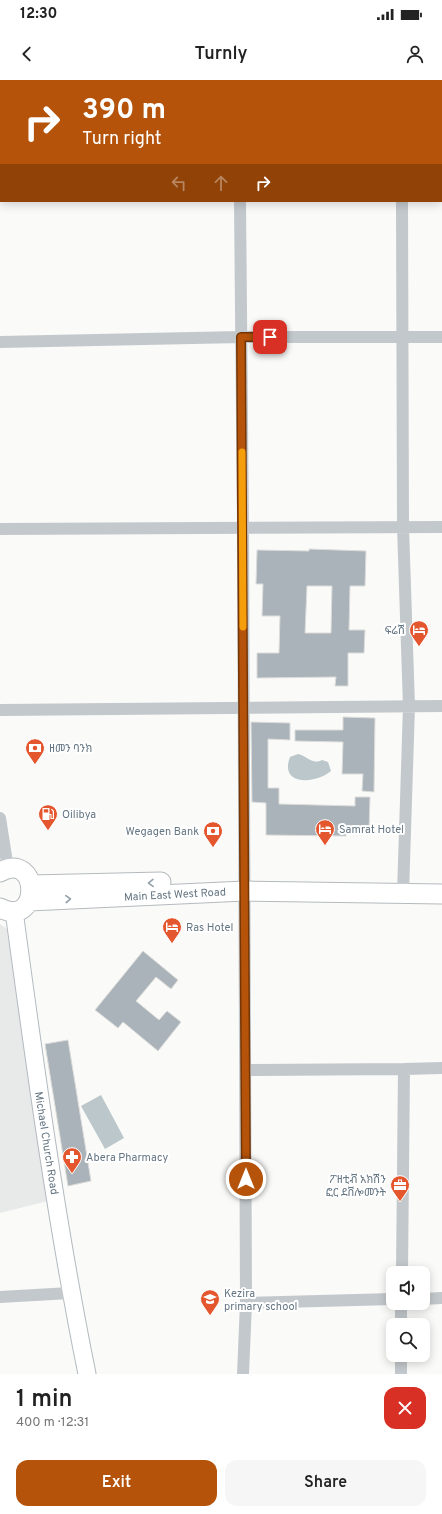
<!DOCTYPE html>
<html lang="en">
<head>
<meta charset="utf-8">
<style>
  body { margin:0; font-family:Overpass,"Noto Sans Ethiopic",sans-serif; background:#f6f6f6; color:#222; height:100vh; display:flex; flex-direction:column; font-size:15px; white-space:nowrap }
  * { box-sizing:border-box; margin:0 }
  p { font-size:13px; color:#767676 }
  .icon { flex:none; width:22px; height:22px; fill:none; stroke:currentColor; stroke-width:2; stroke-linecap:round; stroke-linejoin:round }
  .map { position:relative; height:1294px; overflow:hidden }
  .side { display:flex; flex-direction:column; background:#fff; flex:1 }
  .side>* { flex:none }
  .guide { position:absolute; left:0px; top:0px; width:442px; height:122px; box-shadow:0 2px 10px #0003; background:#b45309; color:#fff; overflow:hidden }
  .tools { position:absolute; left:386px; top:1186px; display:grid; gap:8px }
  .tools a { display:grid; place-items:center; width:44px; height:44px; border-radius:8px; background:#fff; box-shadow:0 2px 10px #0003; font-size:20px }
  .pin { position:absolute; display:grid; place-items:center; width:34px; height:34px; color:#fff; margin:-17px; border-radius:8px; box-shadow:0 2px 6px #0006 }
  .me { position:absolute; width:44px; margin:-22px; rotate:0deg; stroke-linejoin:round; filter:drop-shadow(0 0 3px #0008) }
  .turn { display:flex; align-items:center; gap:14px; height:84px; padding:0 16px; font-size:18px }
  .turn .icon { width:52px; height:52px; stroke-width:2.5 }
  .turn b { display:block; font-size:28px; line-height:34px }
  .lanes { display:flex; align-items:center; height:38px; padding:0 16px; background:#0003; justify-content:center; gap:20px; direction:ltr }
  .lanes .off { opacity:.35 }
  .round { display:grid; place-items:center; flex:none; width:42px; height:42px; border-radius:12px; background:#f6f6f6 }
  .head { display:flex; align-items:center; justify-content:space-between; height:68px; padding:0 16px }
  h1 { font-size:24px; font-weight:600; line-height:30px }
  .action { display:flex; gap:8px; margin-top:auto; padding:8px 16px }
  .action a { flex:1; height:46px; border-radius:12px; background:#b45309; color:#fff; font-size:16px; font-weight:600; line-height:46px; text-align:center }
  .action a+a { background:#f6f6f6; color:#222 }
  .status { display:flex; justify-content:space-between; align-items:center; height:28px; padding:0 20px; background:#fff; direction:ltr }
  .status svg { height:11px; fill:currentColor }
  header { display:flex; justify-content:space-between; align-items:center; height:52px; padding:0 16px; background:#fff; font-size:18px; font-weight:600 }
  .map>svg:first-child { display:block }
  .built { fill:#e8e9e9 }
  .water { fill:#bbc7cb }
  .building { fill:#aab3b9; stroke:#dcdcda; fill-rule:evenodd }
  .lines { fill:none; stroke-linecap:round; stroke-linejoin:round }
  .secondary-casing { stroke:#b3babf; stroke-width:19 }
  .primary-casing { stroke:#b5babe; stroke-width:21 }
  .street { stroke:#c3c8cc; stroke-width:12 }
  .secondary { stroke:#fff; stroke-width:17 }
  .primary { stroke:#fff; stroke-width:19 }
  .oneway { stroke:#939fa8 }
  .route-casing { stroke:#753606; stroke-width:10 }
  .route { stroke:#b45309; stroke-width:7 }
  .slow { stroke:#f59e0b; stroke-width:7 }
  .labels { text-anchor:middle; stroke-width:4; stroke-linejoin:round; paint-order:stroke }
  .poi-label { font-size:11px; fill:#657683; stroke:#fff; text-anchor:start }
  .street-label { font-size:11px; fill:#657683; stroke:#fff }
</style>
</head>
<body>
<div class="status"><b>12:30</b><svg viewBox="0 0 49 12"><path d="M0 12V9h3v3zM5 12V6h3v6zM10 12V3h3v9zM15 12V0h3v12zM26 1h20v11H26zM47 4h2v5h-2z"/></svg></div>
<header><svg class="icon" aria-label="back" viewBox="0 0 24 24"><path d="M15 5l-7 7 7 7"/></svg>Turnly<svg class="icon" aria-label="person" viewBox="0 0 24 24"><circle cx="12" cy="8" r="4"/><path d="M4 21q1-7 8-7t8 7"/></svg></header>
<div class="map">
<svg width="442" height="1294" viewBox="0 0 442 1294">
  <rect width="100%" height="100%" fill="#fafaf8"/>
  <!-- built -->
  <path class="built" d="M0 844 7 849 13 891 28 975 48 1121 0 1133Z"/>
  <!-- water -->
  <path class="water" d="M298 674C307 676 312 685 322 680L328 682 331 691C314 705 279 705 290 677Z
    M101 1015 124 1058 105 1069 81 1026Z"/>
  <!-- building -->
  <path class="building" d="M309 469 366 471 365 506H350L349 550H365L364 573H348V606H335L336 597 257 598V573H279L280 536H262L263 504H256L257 470 309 471ZM307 506H332L331 553H305Z
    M343 637 375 638 374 712 362 711 363 694H342L343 662 295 661V650H343Z
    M251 642 290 643V660L268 659V708H279V724L355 726V717H370L369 751H346V756L266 755V723L252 722Z
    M143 871 178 900 171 909 156 897 136 921 159 940 167 931 181 942 158 971 123 942 118 948 95 930Z
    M68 960 91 1101 68 1106 45 964Z"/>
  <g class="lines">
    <!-- secondary casing -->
    <g class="secondary-casing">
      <path id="secondary" d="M14 831C35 986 56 1141 87 1294"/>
    </g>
    <!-- primary casing -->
    <g class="primary-casing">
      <path id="primary" d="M0 792C40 770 42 849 0 828
        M31 805 161 802
        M29 821 245 811 442 814"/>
    </g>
    <!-- street -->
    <path class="street" d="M402 0V1
      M29 1V0
      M102 1V0
      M239 1V0
      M441 12H442
      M0 14H1
      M240 121 243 449 246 1223 393 1219
      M402 121 403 447 409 626 403 814
      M0 262 241 257H442
      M0 449 442 447
      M0 630 442 626
      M0 738 8 789
      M404 989 442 988
      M245 990 404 989 402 1193
      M0 1217 70 1213
      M423 1219 442 1218
      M401 1245V1223
      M243 1294 246 1223
      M401 1294V1275"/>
    <!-- secondary -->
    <use href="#secondary" class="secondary"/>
    <!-- primary -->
    <use href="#primary" class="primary"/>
  </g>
  <!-- one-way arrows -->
  <defs><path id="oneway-chevron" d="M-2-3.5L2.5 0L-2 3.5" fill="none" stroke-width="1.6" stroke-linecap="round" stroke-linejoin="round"/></defs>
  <g class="oneway">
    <use href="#oneway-chevron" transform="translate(151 803) rotate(179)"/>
    <use href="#oneway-chevron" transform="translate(68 819) rotate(-3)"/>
  </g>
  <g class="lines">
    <!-- route casing -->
    <g class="route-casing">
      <path id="route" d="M246 1099 241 257H270"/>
    </g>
    <!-- route -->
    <use href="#route" class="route"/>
    <!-- slow -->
    <path class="slow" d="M242 372 243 547"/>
  </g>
  <!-- icons -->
  <defs>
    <g id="hotel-pin" transform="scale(1)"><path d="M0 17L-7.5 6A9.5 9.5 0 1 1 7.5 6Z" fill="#e4572e" stroke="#fff"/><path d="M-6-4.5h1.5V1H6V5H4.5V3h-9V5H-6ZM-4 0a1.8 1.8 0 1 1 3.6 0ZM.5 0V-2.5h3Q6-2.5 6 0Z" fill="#fff"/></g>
    <g id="bank-pin" transform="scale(1)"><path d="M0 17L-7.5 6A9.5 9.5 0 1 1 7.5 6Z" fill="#e4572e" stroke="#fff"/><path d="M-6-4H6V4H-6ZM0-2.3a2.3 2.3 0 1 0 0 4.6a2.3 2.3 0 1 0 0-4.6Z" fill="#fff"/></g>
    <g id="fuel-pin" transform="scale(1)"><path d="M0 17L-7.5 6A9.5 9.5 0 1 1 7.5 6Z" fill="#e4572e" stroke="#fff"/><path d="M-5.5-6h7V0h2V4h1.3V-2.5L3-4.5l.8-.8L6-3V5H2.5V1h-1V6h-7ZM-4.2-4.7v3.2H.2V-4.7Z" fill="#fff"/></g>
    <g id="pharmacy-pin" transform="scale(1)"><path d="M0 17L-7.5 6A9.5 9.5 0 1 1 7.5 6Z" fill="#e4572e" stroke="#fff"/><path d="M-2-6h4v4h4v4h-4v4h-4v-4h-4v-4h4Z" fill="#fff"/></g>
    <g id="office-pin" transform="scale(1)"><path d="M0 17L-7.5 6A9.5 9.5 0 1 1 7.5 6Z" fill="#e4572e" stroke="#fff"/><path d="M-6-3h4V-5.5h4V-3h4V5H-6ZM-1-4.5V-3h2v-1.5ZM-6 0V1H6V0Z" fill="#fff"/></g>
    <g id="school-pin" transform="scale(1)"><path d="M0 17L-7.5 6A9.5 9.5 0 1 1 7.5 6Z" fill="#e4572e" stroke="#fff"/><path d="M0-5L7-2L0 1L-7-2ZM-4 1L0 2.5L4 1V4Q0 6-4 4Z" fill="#fff"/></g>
  </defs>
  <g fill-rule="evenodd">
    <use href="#hotel-pin" x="419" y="550"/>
    <use href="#bank-pin" x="35" y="668"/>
    <use href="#fuel-pin" x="48" y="734"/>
    <use href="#hotel-pin" x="325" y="749"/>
    <use href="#bank-pin" x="213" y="751"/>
    <use href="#hotel-pin" x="172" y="847"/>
    <use href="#pharmacy-pin" x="72" y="1077"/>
    <use href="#office-pin" x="400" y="1105"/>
    <use href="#school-pin" x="210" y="1219"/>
  </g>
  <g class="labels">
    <!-- poi labels -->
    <g class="poi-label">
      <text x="405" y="554" text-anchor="end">ፍሬሽ</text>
      <text x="49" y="672">ዘመን ባንክ</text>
      <text x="62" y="738">Oilibya</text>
      <text x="339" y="753">Samrat Hotel</text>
      <text x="199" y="755" text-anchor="end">Wegagen Bank</text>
      <text x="186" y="851">Ras Hotel</text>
      <text x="86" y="1081">Abera Pharmacy</text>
      <text x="386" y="1103" text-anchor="end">ፖዘቲቭ አክሽን<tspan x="386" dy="13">ፎር ደቨሎመንት</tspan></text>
      <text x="224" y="1217">Kezira<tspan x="224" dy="13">primary school</tspan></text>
    </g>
    <!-- street labels -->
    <g class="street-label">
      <text transform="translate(175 814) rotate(-3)" y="4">Main East West Road</text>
      <text transform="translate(47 1063) rotate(81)" y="4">Michael Church Road</text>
    </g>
  </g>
</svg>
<div class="tools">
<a><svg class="icon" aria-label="sound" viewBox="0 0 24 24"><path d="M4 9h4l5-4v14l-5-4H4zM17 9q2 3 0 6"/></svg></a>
<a><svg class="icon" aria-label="search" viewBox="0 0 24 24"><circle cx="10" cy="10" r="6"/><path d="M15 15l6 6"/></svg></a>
</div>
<div class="pin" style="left:270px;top:257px;background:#d93025"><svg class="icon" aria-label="arrive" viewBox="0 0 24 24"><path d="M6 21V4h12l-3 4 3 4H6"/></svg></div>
<svg class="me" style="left:246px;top:1099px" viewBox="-20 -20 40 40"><circle r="17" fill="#b45309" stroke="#fff" stroke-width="3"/><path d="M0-11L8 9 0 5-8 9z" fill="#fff"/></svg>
<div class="guide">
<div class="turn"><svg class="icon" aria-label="right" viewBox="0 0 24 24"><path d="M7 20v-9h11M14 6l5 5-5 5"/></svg><div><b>390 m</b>Turn right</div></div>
<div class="lanes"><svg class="icon off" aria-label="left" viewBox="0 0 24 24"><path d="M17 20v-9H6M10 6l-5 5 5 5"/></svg><svg class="icon off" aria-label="ahead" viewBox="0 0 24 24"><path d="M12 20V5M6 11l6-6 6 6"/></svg><svg class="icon" aria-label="right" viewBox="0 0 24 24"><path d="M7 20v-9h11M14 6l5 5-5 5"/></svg></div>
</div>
</div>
<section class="side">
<div class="head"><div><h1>1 min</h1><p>400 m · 12:31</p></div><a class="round" style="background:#d93025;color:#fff"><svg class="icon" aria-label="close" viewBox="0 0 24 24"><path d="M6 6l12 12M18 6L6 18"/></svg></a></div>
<div class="action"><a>Exit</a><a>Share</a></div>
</section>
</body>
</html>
